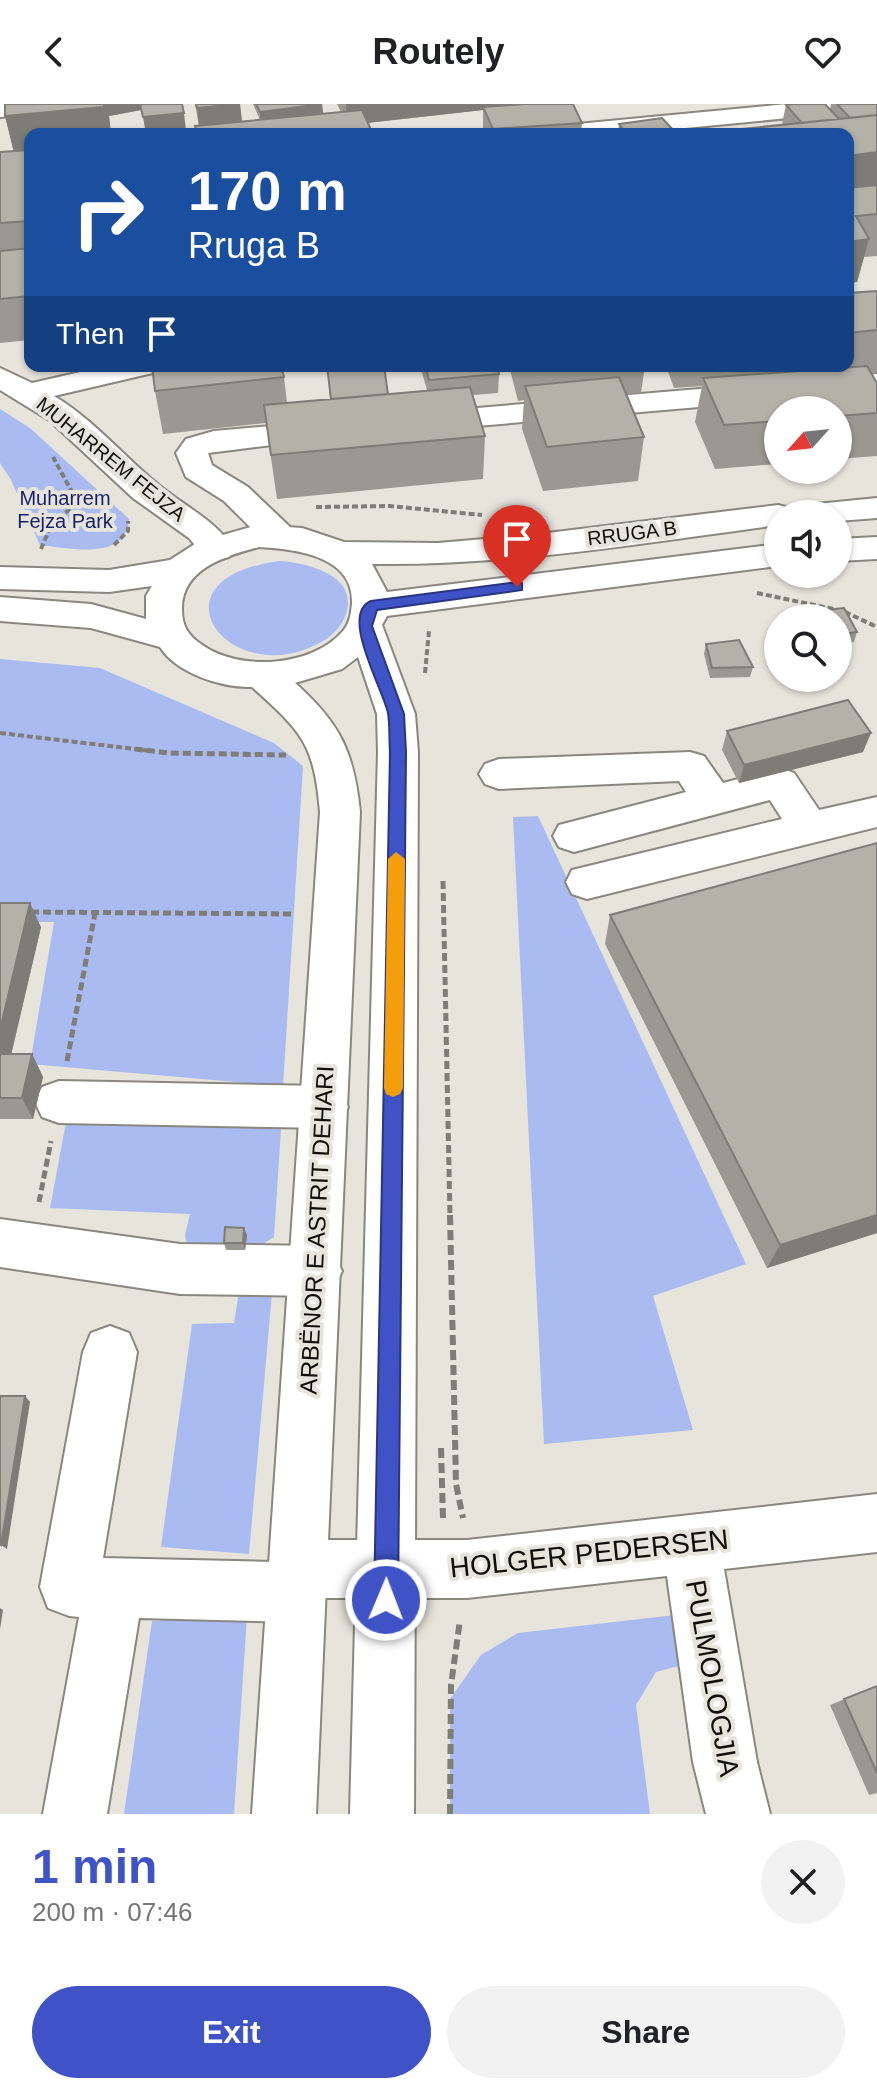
<!DOCTYPE html>
<html lang="en">
<head>
<meta charset="utf-8">
<style>
  body { margin:0; font-family:Helvetica,sans-serif; background:#f2f2f2; color:#202124; height:100vh; display:flex; flex-direction:column; font-size:30px; white-space:nowrap }
  * { box-sizing:border-box; margin:0 }
  p { font-size:26px; color:#757577 }
  .icon { flex:none; width:44px; height:44px; fill:none; stroke:currentColor; stroke-width:2; stroke-linecap:round; stroke-linejoin:round }
  .map { position:relative; height:1710px; overflow:hidden }
  .drawer { display:flex; flex-direction:column; background:#fff; flex:1 }
  .drawer>* { flex:none }
  .hud { position:absolute; left:24px; top:24px; width:830px; height:244px; border-radius:16px; box-shadow:0 2px 6px #0004; background:#1a4fa0; color:#fff; overflow:hidden }
  .needle { width:52px; rotate:243deg }
  .controls { position:absolute; left:764px; top:292px; display:grid; gap:16px }
  .controls a { display:grid; place-items:center; width:88px; height:88px; border-radius:50%; background:#fff; box-shadow:0 2px 6px #0004; font-size:40px }
  .pin { position:absolute; display:grid; place-items:center; width:68px; height:68px; color:#fff; margin:-82px -34px; border-radius:50% 50% 50% 0; rotate:-45deg; box-shadow:0 0 8px #0007 }
  .pin .icon { rotate:45deg }
  .me { position:absolute; width:88px; margin:-44px; rotate:1deg; stroke-linejoin:round; filter:drop-shadow(0 0 6px #0008) }
  .turn { display:flex; align-items:center; gap:28px; height:168px; padding:0 32px; font-size:36px }
  .turn .icon { width:104px; height:104px; stroke-width:2.5 }
  .turn b { display:block; font-size:56px; line-height:68px }
  .then { display:flex; align-items:center; height:76px; padding:0 32px; background:#0003; gap:16px; font-size:30px }
  .round { display:grid; place-items:center; flex:none; width:84px; height:84px; border-radius:42px; background:#f2f2f2 }
  .summary { display:flex; align-items:center; justify-content:space-between; height:136px; padding:0 32px }
  h1 { font-size:48px; font-weight:700; line-height:60px; color:#3f53c6 }
  .primary-button { display:flex; gap:16px; margin-top:auto; padding:16px 32px }
  .primary-button a { flex:1; height:92px; border-radius:48px; background:#3f53c6; color:#fff; font-size:32px; font-weight:700; line-height:92px; text-align:center }
  .primary-button a+a { background:#f2f2f2; color:#202124 }
  header { display:flex; justify-content:space-between; align-items:center; height:104px; padding:0 32px; background:#fff; font-size:36px; font-weight:700 }
  .map>svg:first-child { display:block }
  .green { fill:#aabbf2 }
  .lines { fill:none; stroke-linecap:round; stroke-linejoin:round }
  .minor-casing { stroke:#89877f; stroke-width:4 }
  .major-casing { stroke:#89877f; stroke-width:4 }
  .path-far2 { stroke:#7e7d76; stroke-width:4; stroke-dasharray:6 3; stroke-linecap:butt }
  .path-far1 { stroke:#7e7d76; stroke-width:5; stroke-dasharray:8 4; stroke-linecap:butt }
  .path { stroke:#7e7d76; stroke-width:6; stroke-dasharray:10 5; stroke-linecap:butt }
  .minor { fill:#fff; fill-rule:evenodd }
  .major { fill:#fff; fill-rule:evenodd }
  .wall { fill:#9a9890 }
  .shaded-wall { fill:#7d7c76 }
  .building { fill:#b3b1a8; stroke:#7d7c76; stroke-width:2 }
  .route { fill:#3f53c6; stroke:#293681; stroke-width:2 }
  .slow { fill:#f59e0b }
  .labels { text-anchor:middle; stroke-width:8; stroke-linejoin:round; paint-order:stroke }
  .far-street-label { font-size:20px; fill:#100f0c; stroke:#e6e4db }
  .far-park-label { font-size:20px; fill:#171f6a; stroke:#e6e4db }
  .street-label { font-size:24px; fill:#100f0c; stroke:#e6e4db }
  .near-street-label { font-size:28px; fill:#100f0c; stroke:#e6e4db }
</style>
</head>
<body>
<header><svg class="icon" aria-label="back" viewBox="0 0 24 24"><path d="M15 5l-7 7 7 7"/></svg>Routely<svg class="icon" aria-label="heart" viewBox="0 0 24 24"><path d="M12 20l-8-8c-3-5 5-10 8-4 3-6 11-1 8 4z"/></svg></header>
<div class="map">
<svg width="877" height="1710" viewBox="0 0 877 1710">
  <rect width="100%" height="100%" fill="#e6e4db"/>
  <!-- green -->
  <path class="green" d="M0 305 30 324 129 415C126 458 69 444 40 441L11 376 0 359Z
    M280 457C307 459 359 471 346 510 343 519 336 528 328 534 234 595 140 475 280 457Z
    M0 555 100 564 274 639 303 662 283 982 30 960 54 818H0Z
    M538 712 746 1160 653 1192 693 1326 544 1340 513 713Z
    M67 1013 260 1018 281 1025 274 1133 248 1150 187 1142 185 1131 190 1110 50 1104Z
    M239 1188 272 1189 249 1450 161 1443 192 1220 234 1219Z
    M684 1510 694 1558 656 1568 636 1601 650 1710H450V1595L481 1551 518 1529Z
    M247 1511 234 1710H124L152 1517Z"/>
  <g class="lines">
    <!-- minor casing -->
    <g class="minor-casing">
      <path id="minor" d="M0 0H71L67 5 59 7 0 13Z
        M787 0H874L870 5 862 7 623 30H534L537 25 546 23Z
        M107 262H161L157 268 54 292C91 314 121 349 154 377 181 401 214 414 234 445L229 453 217 456 205 453 189 434 133 394 49 316 0 286V264L32 279Z
        M877 270V288L418 327 407 325 402 318 407 311 418 309Z
        M325 317 336 319 341 326 336 333 208 349 212 361 248 383 291 424 296 432 291 440 279 443 267 440 224 397 186 373 176 349 186 335 214 327Z
        M690 648 704 652 723 679 780 664 794 669 819 706 877 693V723L587 795 572 790 566 778 572 766 782 715 770 696 574 748 559 743 553 732 559 721 686 688 679 677 499 685 485 680 479 670 485 660 499 655Z
        M59 977 324 982 341 988 348 1003 341 1018 324 1024 59 1019 42 1013 35 998 42 983Z
        M0 1115 180 1140 316 1142 334 1150 342 1167 334 1184 316 1192 180 1190 0 1163Z
        M110 1222 129 1229 137 1248 103 1454 273 1458 278 1444 299 1436H467L877 1390V1448L724 1465 757 1658 770 1710H706L693 1658 667 1472 467 1494H325L319 1509 298 1518 139 1514 107 1710H43L79 1513 69 1512 48 1504 40 1483 83 1248 91 1229Z"/>
    </g>
    <!-- major casing -->
    <g class="major-casing">
      <path id="major" d="M877 394V414L838 417V410H778V421C643 439 508 462 372 460L387 488 778 440V462L387 512 382 521 415 610 418 648 414 1710H350L378 648 377 610 358 553 342 565 295 579C340 619 354 648 360 708L316 1710H252L320 708C314 639 302 628 252 583 222 584 176 569 160 543L91 524 0 517V493L91 500 146 515V492L152 482 109 488 0 485V463L109 466 170 456 198 438 258 421 302 424 344 438 438 439 531 431 778 401 786 403ZM259 443C293 445 354 451 352 499 351 509 350 519 343 527 311 564 239 567 202 541 189 532 182 523 182 506 181 465 225 452 259 443Z
        M877 433V455L838 457V435Z"/>
    </g>
    <!-- path-far2 -->
    <path class="path-far2" d="M24 402 106 398
      M316 403 390 402 482 411
      M114 441 128 427V417
      M41 445 52 419 78 399 53 353
      M793 475 823 473
      M757 489 843 507 877 523
      M425 569 429 527
      M0 629 152 647"/>
    <!-- path-far1 -->
    <path class="path-far1" d="M135 645 169 649 286 651
      M443 777 450 1113
      M31 808 293 810
      M67 957 95 809
      M39 1098 51 1037"/>
    <!-- path -->
    <path class="path" d="M450 1111 456 1380 463 1414
      M441 1344 443 1414
      M450 1710 451 1581 460 1516"/>
    <!-- minor -->
    <use href="#minor" class="minor"/>
    <!-- major -->
    <use href="#major" class="major"/>
  </g>
  <!-- wall -->
  <path class="wall" d="M5 0H140L141 6 109 12 111 30H30V236L0 239V48L14 47 5 12Z
    M195 0H240L242 18 260 16 253 0H322L323 9 341 8 337 0H573L582 19 581 30H483V6L368 19 373 30H196L195 22H199Z
    M831 0H877V152L864 153 857 178 848 179V30L784 21 782 19 786 1 830 5Z
    M619 20 677 30H618Z
    M877 187V269H871L877 279V352L838 355V306H778V360L715 365 695 318 702 282 674 284 666 262H801L799 267 832 265 830 262H848V189Z
    M327 262 388 290 427 286 420 262H497L499 270 498 289 473 291 485 332 483 375 277 395 266 319 163 330 155 287 284 273 287 299 330 295Z
    M509 262H645L641 289 626 290 644 333 638 377 543 387 522 325 524 296 518 297Z
    M844 504 857 528 854 538 838 540V514H804L806 508Z
    M706 540 753 563 750 573 710 574 704 550Z
    M727 627 863 648 739 679 722 646Z
    M0 799 41 823 11 950H32L43 973 33 1015H0Z
    M610 811 877 1129 767 1164 605 840Z
    M247 1131 245 1146H226L224 1139Z
    M877 1582V1689L869 1691 830 1601Z"/>
  <!-- shaded-wall -->
  <path class="shaded-wall" d="M91 0H140L141 6 109 12 111 30H30V51L15 53 5 12Z
    M240 0 242 18 199 22 197 4Z
    M322 0 323 9 260 17V8Z
    M346 0H541L483 3V6L347 21Z
    M184 9 186 27 146 30 143 13Z
    M877 48V88L848 92V52Z
    M869 135 857 178 848 179V138Z
    M871 629 863 648 739 679 744 661Z
    M30 799 41 823 6 973 0 961V926Z
    M32 950 43 973 33 1015 22 994Z
    M877 1111V1129L767 1164 780 1141Z
    M244 1124 247 1131 245 1146 243 1139Z
    M25 1292 30 1298 7 1445 1 1441Z
    M0 1504 3 1506 0 1525Z"/>
  <!-- building -->
  <path class="building" d="M5 0H104V3L5 12Z
    M140 0H182L184 9 143 13Z
    M196 0H240L197 4Z
    M256 0H322L260 8Z
    M524 0H573L582 19 493 25 483 3Z
    M793 0H825L839 15 802 19 786 1Z
    M837 0H877V11L850 14Z
    M362 6 373 30H197L195 22Z
    M877 11V48L848 52V30H693Z
    M662 14 677 30H627L619 20Z
    M30 46V117L0 119V48Z
    M877 81V110L856 112 869 135 848 138V84Z
    M30 144V192L0 195V147Z
    M877 187V226L848 229V189Z
    M152 262H281L284 273 155 287Z
    M327 262H384L388 290 331 295Z
    M425 262H497L499 270 429 276Z
    M867 262 877 279V309L838 312V306H778V317L724 321 703 274Z
    M619 273 644 333 547 343 525 282Z
    M470 283 485 332 271 351 264 301Z
    M844 504 857 528 838 531V514H809L806 508Z
    M739 536 753 563 712 564 706 540Z
    M848 596 871 629 744 661 727 627Z
    M877 739V1111L780 1141 610 811Z
    M0 799H30L0 926Z
    M0 950H32L22 994H0Z
    M225 1123 244 1124 243 1139H224Z
    M0 1292H25L1 1441 0 1440Z
    M877 1582V1669L844 1595Z"/>
  <!-- route -->
  <path class="route" d="M517 478 522 479V486L377 506 372 522 404 610 406 648 398 1496 395 1505 386 1508 377 1505 374 1496 390 648C389 635 390 621 388 609 383 585 339 510 371 497Z"/>
  <!-- slow -->
  <path class="slow" d="M396 748 405 755 403 984 400 990 393 993 386 990 384 984 388 755Z"/>
  <g class="labels">
    <!-- far-street labels -->
    <g class="far-street-label">
      <text transform="translate(111 355) rotate(39)" y="7">MUHARREM FEJZA</text>
      <text transform="translate(632 429) rotate(-7)" y="7">RRUGA B</text>
    </g>
    <!-- far-park labels -->
    <g class="far-park-label">
      <text x="65" y="401">Muharrem<tspan x="65" dy="23">Fejza Park</tspan></text>
    </g>
    <!-- street labels -->
    <g class="street-label">
      <text transform="translate(317 1126) rotate(-87)" y="8">ARBËNOR E ASTRIT DEHARI</text>
    </g>
    <!-- near-street labels -->
    <g class="near-street-label">
      <text transform="translate(589 1449) rotate(-6)" y="10">HOLGER PEDERSEN</text>
      <text transform="translate(713 1574) rotate(80)" y="10">PULMOLOGJIA</text>
    </g>
  </g>
</svg>
<div class="controls">
<a><svg class="needle" viewBox="-14 -14 28 28"><path d="M0-13l5 13h-10z" fill="#e53935"/><path d="M0 13l5-13h-10z" fill="#757577"/></svg></a>
<a><svg class="icon" aria-label="sound" viewBox="0 0 24 24"><path d="M4 9h4l5-4v14l-5-4H4zM17 9q2 3 0 6"/></svg></a>
<a><svg class="icon" aria-label="search" viewBox="0 0 24 24"><circle cx="10" cy="10" r="6"/><path d="M15 15l6 6"/></svg></a>
</div>
<div class="pin" style="left:517px;top:483px;background:#d93025"><svg class="icon" aria-label="arrive" viewBox="0 0 24 24"><path d="M6 21V4h12l-3 4 3 4H6"/></svg></div>
<svg class="me" style="left:386px;top:1496px" viewBox="-20 -20 40 40"><circle r="17" fill="#3f53c6" stroke="#fff" stroke-width="3"/><path d="M0-11L8 9 0 5-8 9z" fill="#fff"/></svg>
<div class="hud">
<div class="turn"><svg class="icon" aria-label="right" viewBox="0 0 24 24"><path d="M7 20v-9h11M14 6l5 5-5 5"/></svg><div><b>170 m</b>Rruga B</div></div>
<div class="then">Then<svg class="icon" aria-label="arrive" viewBox="0 0 24 24"><path d="M6 21V4h12l-3 4 3 4H6"/></svg></div>
</div>
</div>
<section class="drawer">
<div class="summary"><div><h1>1 min</h1><p>200 m · 07:46</p></div><a class="round"><svg class="icon" aria-label="close" viewBox="0 0 24 24"><path d="M6 6l12 12M18 6L6 18"/></svg></a></div>
<div class="primary-button"><a>Exit</a><a>Share</a></div>
</section>
</body>
</html>
